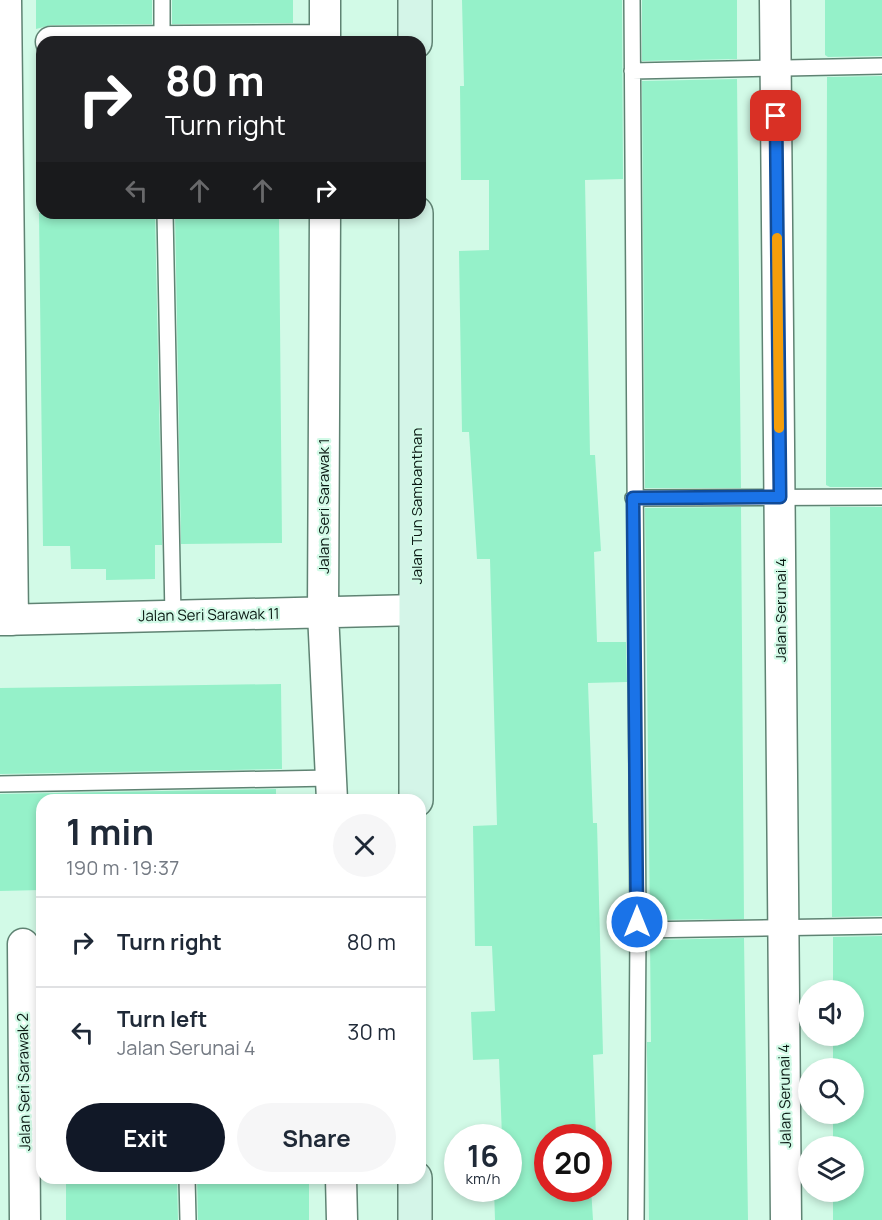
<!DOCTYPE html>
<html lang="en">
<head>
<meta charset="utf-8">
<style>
  body { margin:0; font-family:Manrope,sans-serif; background:#f6f6f7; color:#1f2937; height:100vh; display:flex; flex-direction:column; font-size:22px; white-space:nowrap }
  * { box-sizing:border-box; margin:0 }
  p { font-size:20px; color:#747a83 }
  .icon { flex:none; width:33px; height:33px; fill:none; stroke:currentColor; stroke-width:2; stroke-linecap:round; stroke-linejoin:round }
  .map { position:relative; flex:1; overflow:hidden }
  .details { position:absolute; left:36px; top:794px; width:390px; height:390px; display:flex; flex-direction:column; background:#fff; border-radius:18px; box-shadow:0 3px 9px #0003 }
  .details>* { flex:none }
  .top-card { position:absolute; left:36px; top:36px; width:390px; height:183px; border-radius:18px; box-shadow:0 3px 9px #0003; background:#202124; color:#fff; overflow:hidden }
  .controls { position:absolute; left:798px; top:980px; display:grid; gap:12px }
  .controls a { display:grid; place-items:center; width:66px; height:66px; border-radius:50%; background:#fff; box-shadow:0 3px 9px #0003; font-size:30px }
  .speed { position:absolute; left:444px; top:1124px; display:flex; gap:12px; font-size:30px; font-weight:700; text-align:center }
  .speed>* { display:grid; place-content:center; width:78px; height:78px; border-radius:50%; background:#fff; box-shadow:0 3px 9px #0003; line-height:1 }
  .speed small { font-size:15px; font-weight:400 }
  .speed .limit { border:9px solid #d22; background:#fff; color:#111 }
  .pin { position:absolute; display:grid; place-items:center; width:51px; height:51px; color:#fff; margin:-26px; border-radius:12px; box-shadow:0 3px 9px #0006 }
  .me { position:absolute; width:66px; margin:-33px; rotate:0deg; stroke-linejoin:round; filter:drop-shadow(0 0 4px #0008) }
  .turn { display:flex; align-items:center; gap:21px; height:126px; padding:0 30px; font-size:27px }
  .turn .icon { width:78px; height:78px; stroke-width:2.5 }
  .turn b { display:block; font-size:42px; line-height:51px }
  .lanes { display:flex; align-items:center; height:57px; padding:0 30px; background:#0003; justify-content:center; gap:30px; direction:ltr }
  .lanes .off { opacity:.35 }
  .round { display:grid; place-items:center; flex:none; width:63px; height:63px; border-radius:32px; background:#f6f6f7 }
  .headline { display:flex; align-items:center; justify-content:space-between; height:102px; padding:0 30px }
  h1 { font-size:36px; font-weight:700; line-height:45px }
  .action { display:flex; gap:12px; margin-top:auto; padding:12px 30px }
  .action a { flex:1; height:69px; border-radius:36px; background:#111827; color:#fff; font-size:24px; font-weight:700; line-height:69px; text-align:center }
  .action a+a { background:#f6f6f7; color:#1f2937 }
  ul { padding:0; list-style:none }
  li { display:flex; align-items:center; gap:18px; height:90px; padding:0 30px; border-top:2px solid #e0e1e3 }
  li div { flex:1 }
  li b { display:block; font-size:22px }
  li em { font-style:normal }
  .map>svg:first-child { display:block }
  .building { fill:#95f1c9 }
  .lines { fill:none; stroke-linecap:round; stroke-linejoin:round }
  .lane-casing { stroke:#5f8373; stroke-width:18 }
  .street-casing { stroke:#5f8373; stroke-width:33 }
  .secondary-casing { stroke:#5f8373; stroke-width:36 }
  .lane { stroke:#fff; stroke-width:15 }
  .street { stroke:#fff; stroke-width:30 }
  .secondary { stroke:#d4f5e8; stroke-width:33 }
  .route-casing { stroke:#114b97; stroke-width:15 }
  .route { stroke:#1a73e8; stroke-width:10 }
  .slow { stroke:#f59e0b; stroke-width:10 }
  .labels { text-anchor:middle; stroke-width:4.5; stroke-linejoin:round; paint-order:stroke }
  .street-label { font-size:15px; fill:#0b1a14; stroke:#d2fae7 }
</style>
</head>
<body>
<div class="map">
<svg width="882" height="1220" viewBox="0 0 882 1220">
  <rect width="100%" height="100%" fill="#d2fae7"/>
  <!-- building -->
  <path class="building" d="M36 0H152V24L51 25 36 29Z
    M172 0H293V23L172 24Z
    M462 0H622L623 179 585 180 590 455H595L601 551 594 552 597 642H626L627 682 588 683 593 823H597L603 1054 593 1055 596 1137H548V1188H591L593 1220H495L494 1188H508V1137H502L499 1059 473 1060 471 1012 495 1011 492 946H475L473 826 497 825 490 559H477L469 432H462L460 315 459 251 489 250V180H461L460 86H464Z
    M642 0H737V59L642 61Z
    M825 0H882V56L828 57 825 55Z
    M882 76V487H830L826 485 827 77Z
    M737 79 741 488H645L642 81Z
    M39 213H155L162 545H155V579L106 580V569H71L70 546H43Z
    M175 213H279L282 543 181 544Z
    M741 507 744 919 650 920 645 508Z
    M830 507H882V916L832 917Z
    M281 684 282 769 0 774V688Z
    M276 789V800H42V890L0 891V794Z
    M882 936V1220H833V1191H854V1146H833V1113H854V1068H833V1035H854V990H833V937Z
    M744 938 748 1220H649L647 1051V1042H651L650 940Z
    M66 1178H177L178 1220H66Z
    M197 1178H309V1220H198Z"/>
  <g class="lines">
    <!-- lane casing -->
    <g class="lane-casing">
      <path id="lane" d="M162 0V42
        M632 0 638 930 636 1220
        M632 71 882 66
        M165 213 173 616
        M633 498 882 497
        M0 784 331 778
        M638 930 882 926
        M187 1178 188 1220"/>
    </g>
    <!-- street casing -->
    <g class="street-casing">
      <path id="street" d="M6 0 13 620
        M775 0 786 1220
        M51 42 325 40
        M325 42V0
        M325 213 323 613 332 800
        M0 620 417 610
        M23 944 25 1220
        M341 1178 342 1220"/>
    </g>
    <!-- secondary casing -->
    <g class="secondary-casing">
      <path id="secondary" d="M415 0V42
        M416 213V800
        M415 1220V1178"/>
    </g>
    <!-- lane -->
    <use href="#lane" class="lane"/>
    <!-- street -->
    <use href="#street" class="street"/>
    <!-- secondary -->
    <use href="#secondary" class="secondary"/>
  </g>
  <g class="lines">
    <!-- route casing -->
    <g class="route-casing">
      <path id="route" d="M637 922 633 498 780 497 776 116"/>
    </g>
    <!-- route -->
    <use href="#route" class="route"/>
    <!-- slow -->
    <path class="slow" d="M777 238 779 428"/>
  </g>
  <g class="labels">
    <!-- street labels -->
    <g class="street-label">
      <text transform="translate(324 506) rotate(-90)" y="5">Jalan Seri Sarawak 1</text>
      <text transform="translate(417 506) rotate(-90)" y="5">Jalan Tun Sambanthan</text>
      <text transform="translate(781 610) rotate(-90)" y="5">Jalan Serunai 4</text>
      <text transform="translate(209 615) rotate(-1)" y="5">Jalan Seri Sarawak 11</text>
      <text transform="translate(24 1082) rotate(-91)" y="5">Jalan Seri Sarawak 2</text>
      <text transform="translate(785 1096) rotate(-91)" y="5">Jalan Serunai 4</text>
    </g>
  </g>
</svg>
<div class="controls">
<a><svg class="icon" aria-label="sound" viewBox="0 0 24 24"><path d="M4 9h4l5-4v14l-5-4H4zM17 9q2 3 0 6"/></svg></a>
<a><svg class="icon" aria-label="search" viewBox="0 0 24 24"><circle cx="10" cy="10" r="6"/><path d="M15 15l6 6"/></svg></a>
<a><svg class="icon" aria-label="layers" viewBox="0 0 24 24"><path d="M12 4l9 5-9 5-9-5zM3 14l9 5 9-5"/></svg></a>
</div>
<div class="speed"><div>16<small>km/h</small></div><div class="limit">20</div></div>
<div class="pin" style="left:776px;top:116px;background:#d93025"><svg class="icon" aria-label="arrive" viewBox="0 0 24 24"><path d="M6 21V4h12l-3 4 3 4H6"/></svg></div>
<svg class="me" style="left:637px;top:922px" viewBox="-20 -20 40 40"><circle r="17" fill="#1a73e8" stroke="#fff" stroke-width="3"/><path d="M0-11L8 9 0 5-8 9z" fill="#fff"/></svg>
<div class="top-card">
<div class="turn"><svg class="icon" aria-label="right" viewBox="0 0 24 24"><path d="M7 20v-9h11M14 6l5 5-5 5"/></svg><div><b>80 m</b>Turn right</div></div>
<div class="lanes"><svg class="icon off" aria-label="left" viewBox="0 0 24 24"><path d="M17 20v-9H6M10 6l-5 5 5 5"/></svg><svg class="icon off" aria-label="ahead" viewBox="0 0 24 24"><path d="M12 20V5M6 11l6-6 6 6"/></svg><svg class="icon off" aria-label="ahead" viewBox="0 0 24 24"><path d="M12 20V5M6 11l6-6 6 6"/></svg><svg class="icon" aria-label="right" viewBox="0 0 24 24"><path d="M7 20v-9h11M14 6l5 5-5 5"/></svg></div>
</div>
<section class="details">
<div class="headline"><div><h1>1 min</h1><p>190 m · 19:37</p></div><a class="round"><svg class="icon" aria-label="close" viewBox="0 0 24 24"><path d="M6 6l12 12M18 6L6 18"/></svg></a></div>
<ul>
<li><svg class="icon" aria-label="right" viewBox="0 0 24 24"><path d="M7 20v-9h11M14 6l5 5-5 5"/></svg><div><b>Turn right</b></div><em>80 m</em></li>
<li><svg class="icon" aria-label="left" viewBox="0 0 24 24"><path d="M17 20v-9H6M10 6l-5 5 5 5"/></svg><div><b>Turn left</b><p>Jalan Serunai 4</p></div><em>30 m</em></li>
</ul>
<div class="action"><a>Exit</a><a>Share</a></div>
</section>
</div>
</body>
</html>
